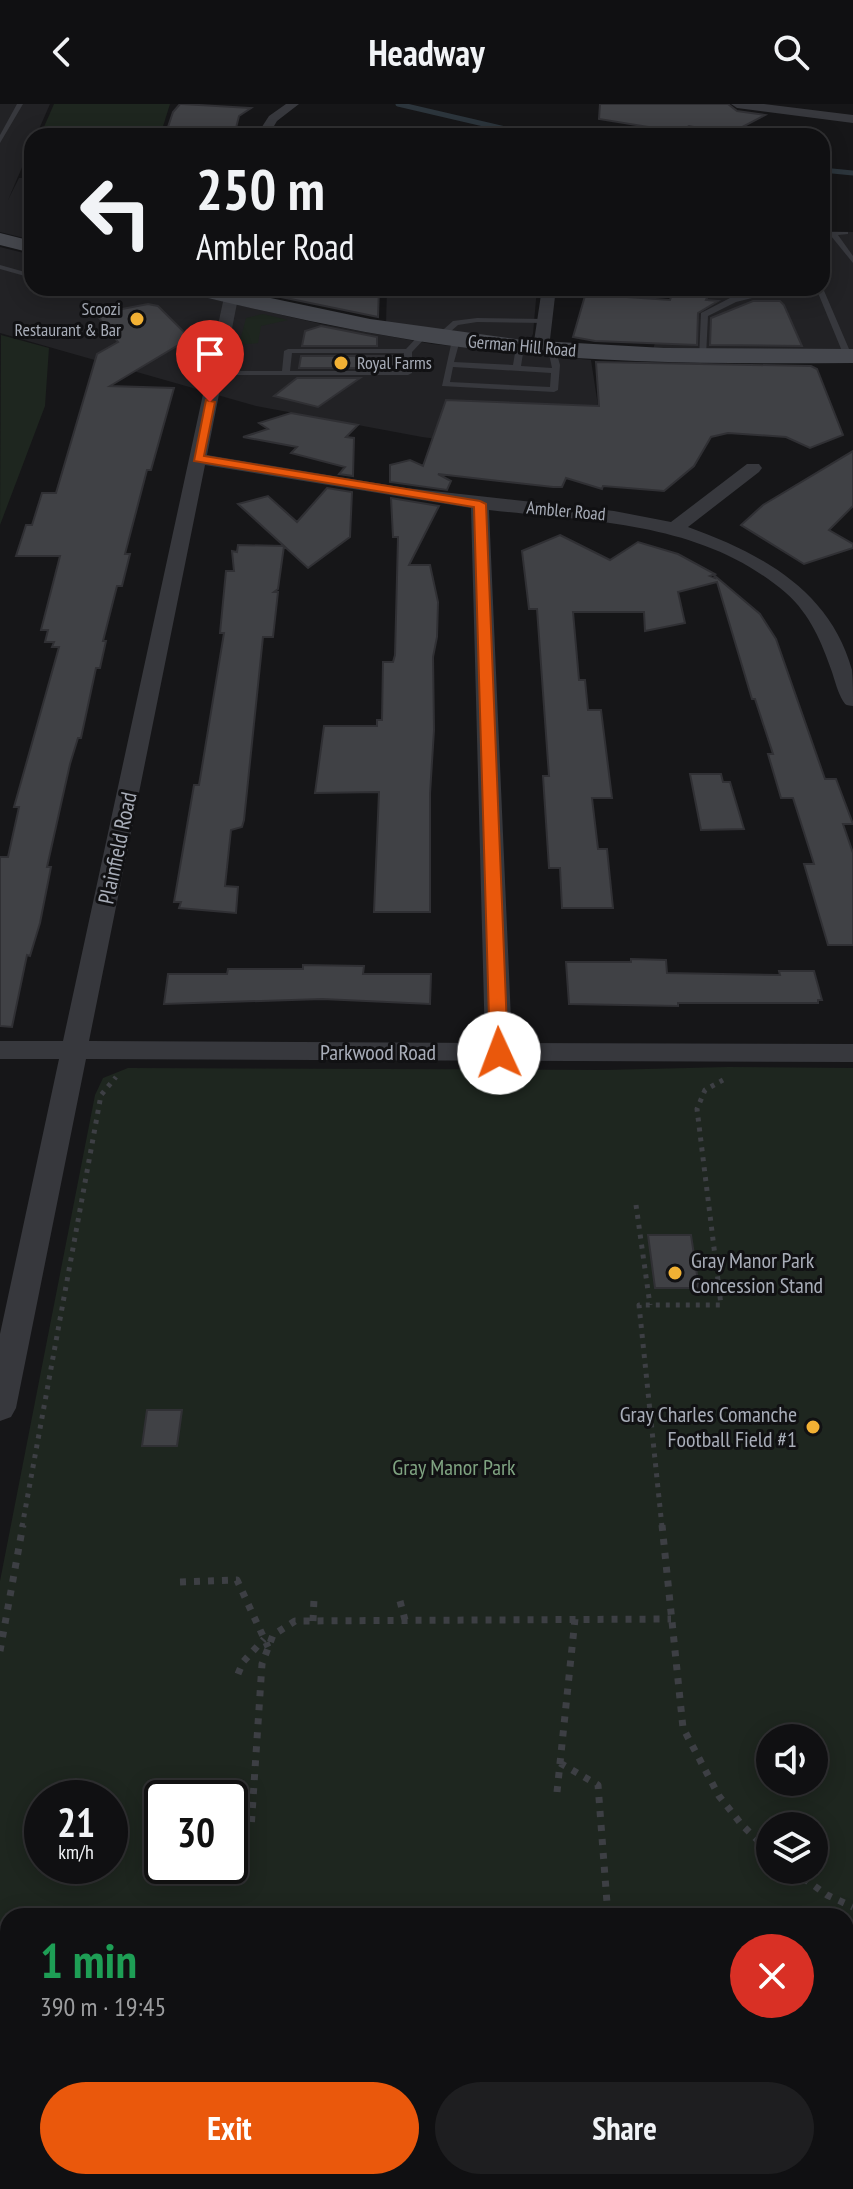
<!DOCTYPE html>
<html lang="en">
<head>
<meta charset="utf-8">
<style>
  body { margin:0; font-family:"PT Sans Narrow",sans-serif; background:#1e1e20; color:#f1f3f6; height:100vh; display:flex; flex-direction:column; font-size:30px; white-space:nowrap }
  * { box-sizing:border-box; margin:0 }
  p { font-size:26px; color:#9c9d9f }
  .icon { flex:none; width:44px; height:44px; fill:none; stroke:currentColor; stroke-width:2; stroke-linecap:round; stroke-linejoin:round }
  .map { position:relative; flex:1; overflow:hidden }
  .sheet { position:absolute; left:0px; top:1804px; width:854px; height:282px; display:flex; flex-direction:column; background:#101012; border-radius:24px 24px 0 0; box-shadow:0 4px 20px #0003,0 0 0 2px #303032 }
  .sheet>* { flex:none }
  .hud { position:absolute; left:24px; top:24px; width:806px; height:168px; border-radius:24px; box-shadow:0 4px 20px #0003,0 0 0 2px #303032; background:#101012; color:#f1f3f6; overflow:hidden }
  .fabs { position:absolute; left:756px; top:1620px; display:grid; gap:16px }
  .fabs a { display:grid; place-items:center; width:72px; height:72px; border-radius:50%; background:#101012; box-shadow:0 4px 20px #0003,0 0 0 2px #303032; font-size:40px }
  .speed { position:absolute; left:24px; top:1676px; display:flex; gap:16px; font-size:40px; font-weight:700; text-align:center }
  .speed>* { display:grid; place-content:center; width:104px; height:104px; border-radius:50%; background:#101012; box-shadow:0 4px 20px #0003,0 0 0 2px #303032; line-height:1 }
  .speed small { font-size:20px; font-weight:400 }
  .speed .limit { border:4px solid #111; border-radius:12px; background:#fff; color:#111 }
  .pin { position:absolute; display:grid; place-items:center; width:68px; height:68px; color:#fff; margin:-82px -34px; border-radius:50% 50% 50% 0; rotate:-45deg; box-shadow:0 0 8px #0007 }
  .pin .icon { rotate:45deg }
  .me { position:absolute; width:88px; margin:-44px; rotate:358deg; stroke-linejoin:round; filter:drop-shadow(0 0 6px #0008) }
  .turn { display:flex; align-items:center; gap:28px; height:168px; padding:0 40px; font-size:36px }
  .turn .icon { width:104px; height:104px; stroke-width:2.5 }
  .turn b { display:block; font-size:56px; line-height:68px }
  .round { display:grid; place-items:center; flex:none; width:84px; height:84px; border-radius:42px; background:#1e1e20 }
  .headline { display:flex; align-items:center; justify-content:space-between; height:136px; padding:0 40px }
  h1 { font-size:48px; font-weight:800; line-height:60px; color:#1e9e55 }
  .primary-button { display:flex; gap:16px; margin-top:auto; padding:16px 40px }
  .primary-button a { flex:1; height:92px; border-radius:48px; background:#ea580c; color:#fff; font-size:32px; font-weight:800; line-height:92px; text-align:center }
  .primary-button a+a { background:#1e1e20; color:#f1f3f6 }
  header { display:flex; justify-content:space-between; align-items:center; height:104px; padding:0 40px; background:#101012; font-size:36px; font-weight:800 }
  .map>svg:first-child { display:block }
  .built { fill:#222225 }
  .green { fill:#1e261f; fill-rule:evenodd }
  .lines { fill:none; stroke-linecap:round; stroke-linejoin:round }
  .stream { stroke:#2c353c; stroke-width:5 }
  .building { fill:#404145; stroke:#303034; stroke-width:2 }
  .path-far1 { stroke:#3d3f44; stroke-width:5; stroke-dasharray:4 6; stroke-linecap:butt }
  .path { stroke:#3d3f44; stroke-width:7; stroke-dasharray:6 8; stroke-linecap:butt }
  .lane { fill:#37383d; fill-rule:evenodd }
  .street { fill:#37383d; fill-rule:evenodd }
  .secondary { fill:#45474d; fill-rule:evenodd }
  .route { fill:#ea580c; stroke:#983908; stroke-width:2 }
  .poi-dot { fill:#f2b134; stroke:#111113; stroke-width:3 }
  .labels { text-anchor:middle; stroke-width:6; stroke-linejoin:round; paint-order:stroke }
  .far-poi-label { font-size:18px; fill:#a8adb8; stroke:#111113; text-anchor:end }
  .far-street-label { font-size:18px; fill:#a8adb8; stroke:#111113 }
  .street-label { font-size:22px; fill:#a8adb8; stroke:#111113 }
  .poi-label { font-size:22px; fill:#a8adb8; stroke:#111113; text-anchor:start }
  .park-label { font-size:22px; fill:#7fa381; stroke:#111113 }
</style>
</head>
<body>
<header><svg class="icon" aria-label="back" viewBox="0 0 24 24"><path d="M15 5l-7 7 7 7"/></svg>Headway<svg class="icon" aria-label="search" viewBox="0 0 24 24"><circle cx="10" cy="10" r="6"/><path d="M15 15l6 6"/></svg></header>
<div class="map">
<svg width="853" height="2085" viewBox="0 0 853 2085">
  <rect width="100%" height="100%" fill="#161618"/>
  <!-- built -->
  <path class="built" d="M0 0H50L36 32H32V40L8 96 19 74H32V136L0 128Z
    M822 127 853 128V247L653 245 673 186 822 184Z
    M0 143 32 151V184H165L321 220 432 240 591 256 605 347 521 346 422 333 256 302 0 229Z
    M387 184H537L533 230 530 236 515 237 386 220Z"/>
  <!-- green -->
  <path class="green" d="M54 0H170L160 32H40Z
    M263 210 288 216 261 222 258 239 239 241 246 214Z
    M1 231 49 244 45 302 0 421Z
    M728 963 853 964V1865H846V1812H8V1867H0V1477L95 991 103 974 128 964 605 966ZM770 1634H814V1678H770ZM42 1694H110V1762H42ZM162 1694H230V1762H162ZM770 1722H814V1766H770Z"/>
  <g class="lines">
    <!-- stream -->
    <path class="stream" d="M398 0 535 32
      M822 66 853 69"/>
  </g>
  <!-- building -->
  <path class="building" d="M180 0H182L251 4 239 12 234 32H165L173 8Z
    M600 0H728L737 7 765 11 729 30 689 22 679 28 599 15Z
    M267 184H379L378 213 281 193Z
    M587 185 614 186 613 192 670 196 673 187 709 190 706 196 718 197 698 209 697 241 595 237 573 233Z
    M753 197H780L784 201 802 242 710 241 711 214Z
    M148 200 158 202 190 234 110 282 174 284 151 366H147L125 450H130L122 482H117L103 537H106L100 564H96L81 634H78L70 660 47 763H51L40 819 30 852 27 851 12 923 0 922V753H8L19 703H14L59 543H52L54 538H45L48 526H41L60 452H16L26 421H32L42 389H56L97 250 118 238 96 210Z
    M321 222 377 233V242H302L305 227Z
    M301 252H401V264H299Z
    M596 258 811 262 817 265 843 331 810 344 786 333 728 329 711 333 694 362 664 387 603 382 602 385 566 374 562 383H553L438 370 451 377 447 386 390 378V361L410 356 423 362 446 296 599 302Z
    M297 274H360L318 303 274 292Z
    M291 309 358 321 346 333 354 334 353 372 339 370 345 363 291 349 297 343 243 333 268 325 259 319Z
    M853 347V402L829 426 853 440V444L804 460 741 421 763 401Z
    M327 384 352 388 350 433 308 464 284 442 278 485 274 488H278L273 533H263L244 716 242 723 231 726 225 782 238 783 236 809 179 804 181 798H174L187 722 194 681H199L224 529H220L226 467H234L232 447 237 448 238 441 284 442 238 400 268 392 297 418Z
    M391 394 439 402 409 461H430L438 498 437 533 433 553 434 626 430 690V808H374L379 688 315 689 324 622H377V616H382L383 558H393L395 551 396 513 398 433H393Z
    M560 431 610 456 638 438 678 450 715 470 710 472 715 474 714 471 760 510 776 535 825 675H836L853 720H843L853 749V841H828L804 760H814L793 694H781L768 650H773L755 595H752L717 478 678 488 685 519 645 527 644 508H573L579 576H585L588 606H601L612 694H592L598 745H607L613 804H562L560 764H549L543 672H549L537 505H529L522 447Z
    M690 670H721L723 678H730L744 725 701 726Z
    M631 855 666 856 667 869 780 871 779 867H814L822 896H818V899H678V902L569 900 566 858H631Z
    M303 861 364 862 363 870H431L430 900 322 895 164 900 168 870H227L228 865H303Z
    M648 1131H691L699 1184H655Z
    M147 1306H182L177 1342H142Z"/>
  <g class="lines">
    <!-- path-far1 -->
    <path class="path-far1" d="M636 1101 650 1201
      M22 1423 101 991 116 973
      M662 1423 639 1201H721L697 1005 705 986 723 976"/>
    <!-- path -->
    <path class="path" d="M662 1421 683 1624 719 1692 742 1721 770 1748
      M180 1478 237 1476 268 1543
      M400 1497 405 1516
      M313 1517 314 1495
      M0 1547 23 1421
      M238 1570 243 1558 264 1535
      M560 1659 598 1681 608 1812
      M557 1688 575 1515
      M230 1725H251L262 1560 273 1531 295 1517 671 1515
      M149 1762 162 1740
      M792 1766 827 1791 853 1803"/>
    <!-- lane -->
    <path class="lane" d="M17 0H23L0 39V31Z
      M822 128H848V130L838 131 853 152V159L831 132H822Z
      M0 161 32 170V174L0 165Z
      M822 182 852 252 851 254 844 252 816 184Z
      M760 184H792L736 198 708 212 706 252 699 254 701 209 730 194 759 187Z
      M477 214 545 215 549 217 545 219 477 218 458 221 442 235 435 233 453 217Z
      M421 229 428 231 412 248V269L408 271H216L212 269 216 267H282L284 247 288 245H406ZM292 249H404V267H290Z
      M456 234 460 236 454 258 513 261 516 243 520 241 524 243 521 262 552 264 548 245 555 243 560 261 558 286 554 288 442 282 452 236ZM453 263 551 269 550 283 450 278Z"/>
    <!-- street -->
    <path class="street" d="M286 0H299L277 17 268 32H256L269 12Z
      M731 0H764L853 11V19L737 4Z
      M226 184H240L207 351 406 384 614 407 671 418 747 360H759L762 364 759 368 688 423C760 449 830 486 852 566 853 577 853 591 853 602 847 601 846 602 843 597 838 589 835 577 832 568 822 539 810 510 786 489 702 417 593 418 489 406L512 939 853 940V958L86 955 16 1304 11 1313 0 1317V1230L59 955H0V937H63ZM205 361 471 404 485 939 89 937Z
      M542 184H556L549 244 541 249 533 244Z
      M846 1890H853V1932H846Z
      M0 1899H8V1941H0Z
      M597 2078H641V2085H597Z"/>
    <!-- secondary -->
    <path class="secondary" d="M0 129 32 137V149L0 141Z
      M184 184H223L370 215 523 236 664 244 853 245V259C727 260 600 260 475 245 378 233 282 212 187 189Z"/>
  </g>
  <!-- route -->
  <path class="route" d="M206 296 215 298 204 352 480 397 486 400 508 949 505 953H493L490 949 474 403 194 357Z"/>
  <!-- markers -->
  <g class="poi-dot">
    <circle cx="137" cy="215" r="8"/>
    <circle cx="341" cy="259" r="8"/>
    <circle cx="675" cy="1169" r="8"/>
    <circle cx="813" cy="1323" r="8"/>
  </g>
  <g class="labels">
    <!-- far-poi labels -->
    <g class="far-poi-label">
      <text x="121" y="211">Scoozi<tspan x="121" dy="21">Restaurant &amp; Bar</tspan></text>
      <text x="357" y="265" text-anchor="start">Royal Farms</text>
    </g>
    <!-- far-street labels -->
    <g class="far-street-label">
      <text transform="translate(522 242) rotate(5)" y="6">German Hill Road</text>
      <text transform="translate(566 407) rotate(5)" y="6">Ambler Road</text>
    </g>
    <!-- street labels -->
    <g class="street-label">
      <text transform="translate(117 744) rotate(-78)" y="8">Plainfield Road</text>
      <text x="378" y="956">Parkwood Road</text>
    </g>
    <!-- poi labels -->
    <g class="poi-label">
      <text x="691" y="1164">Gray Manor Park<tspan x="691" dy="25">Concession Stand</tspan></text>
      <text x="797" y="1318" text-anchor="end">Gray Charles Comanche<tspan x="797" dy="25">Football Field #1</tspan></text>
    </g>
    <!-- park labels -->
    <g class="park-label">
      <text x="454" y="1371">Gray Manor Park</text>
    </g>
  </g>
</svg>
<div class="fabs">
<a><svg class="icon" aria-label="sound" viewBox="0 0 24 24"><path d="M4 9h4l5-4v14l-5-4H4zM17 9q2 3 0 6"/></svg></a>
<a><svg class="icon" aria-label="layers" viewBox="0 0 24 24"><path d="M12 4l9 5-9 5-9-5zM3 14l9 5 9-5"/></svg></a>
</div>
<div class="speed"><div>21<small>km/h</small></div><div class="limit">30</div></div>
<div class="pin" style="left:210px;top:298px;background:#d93025"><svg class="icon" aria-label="arrive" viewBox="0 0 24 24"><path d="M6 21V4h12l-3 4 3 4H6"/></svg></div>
<svg class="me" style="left:499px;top:949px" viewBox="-20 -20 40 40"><circle r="19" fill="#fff"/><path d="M0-13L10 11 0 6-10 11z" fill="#ea580c"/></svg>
<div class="hud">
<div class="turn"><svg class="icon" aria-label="left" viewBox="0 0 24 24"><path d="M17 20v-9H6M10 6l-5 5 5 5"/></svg><div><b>250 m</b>Ambler Road</div></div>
</div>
<section class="sheet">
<div class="headline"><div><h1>1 min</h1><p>390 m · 19:45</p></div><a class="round" style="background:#d93025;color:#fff"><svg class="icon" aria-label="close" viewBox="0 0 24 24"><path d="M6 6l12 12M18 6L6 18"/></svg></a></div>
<div class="primary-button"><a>Exit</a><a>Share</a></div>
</section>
</div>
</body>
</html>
